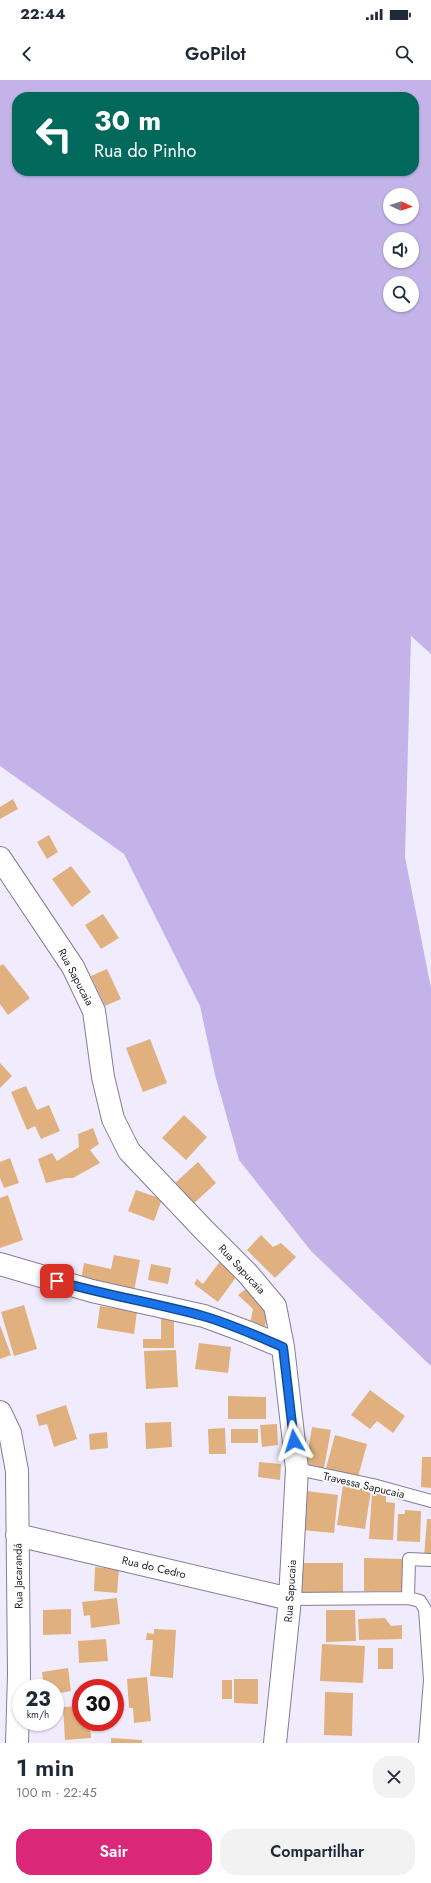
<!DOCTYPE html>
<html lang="pt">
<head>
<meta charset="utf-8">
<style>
  body { margin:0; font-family:Jost,sans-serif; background:#f2f2f3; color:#1f2937; height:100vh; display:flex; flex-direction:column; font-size:15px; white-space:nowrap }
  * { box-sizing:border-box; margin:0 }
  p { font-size:13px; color:#747a83 }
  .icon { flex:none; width:22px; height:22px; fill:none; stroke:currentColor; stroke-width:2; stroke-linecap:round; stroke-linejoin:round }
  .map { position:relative; height:1663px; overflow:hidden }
  .drawer { display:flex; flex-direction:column; background:#fff; flex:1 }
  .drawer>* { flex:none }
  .hud { position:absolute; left:12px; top:12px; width:407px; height:84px; border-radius:16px; box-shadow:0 1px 3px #0004; background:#00695c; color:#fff; overflow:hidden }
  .needle { width:26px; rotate:94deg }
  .fabs { position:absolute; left:383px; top:108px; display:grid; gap:8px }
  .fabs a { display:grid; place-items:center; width:36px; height:36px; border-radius:50%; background:#fff; box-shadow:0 1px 3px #0004; font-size:20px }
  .speed { position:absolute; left:12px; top:1599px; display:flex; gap:8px; font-size:20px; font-weight:700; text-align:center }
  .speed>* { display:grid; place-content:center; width:52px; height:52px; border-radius:50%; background:#fff; box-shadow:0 1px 3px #0004; line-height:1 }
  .speed small { font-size:10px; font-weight:400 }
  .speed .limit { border:6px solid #d22; background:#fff; color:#111 }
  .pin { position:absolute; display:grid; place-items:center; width:34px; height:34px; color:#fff; margin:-17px; border-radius:8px; box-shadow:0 2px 6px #0006 }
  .me { position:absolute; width:44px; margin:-22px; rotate:354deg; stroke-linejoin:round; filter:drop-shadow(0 0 3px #0008) }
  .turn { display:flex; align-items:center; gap:14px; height:84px; padding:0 16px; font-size:18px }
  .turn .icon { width:52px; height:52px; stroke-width:2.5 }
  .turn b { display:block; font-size:28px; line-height:34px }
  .round { display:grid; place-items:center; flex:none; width:42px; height:42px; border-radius:16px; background:#f2f2f3 }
  .headline { display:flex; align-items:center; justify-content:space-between; height:68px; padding:0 16px }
  h1 { font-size:24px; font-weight:600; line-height:30px }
  .cta { display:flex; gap:8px; margin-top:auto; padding:8px 16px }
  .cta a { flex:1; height:46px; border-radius:16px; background:#db2777; color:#fff; font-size:16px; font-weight:600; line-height:46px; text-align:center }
  .cta a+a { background:#f2f2f3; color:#1f2937 }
  .status { display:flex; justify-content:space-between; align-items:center; height:28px; padding:0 20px; background:#fff; direction:ltr }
  .status svg { height:11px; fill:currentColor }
  header { display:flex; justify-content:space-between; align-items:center; height:52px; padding:0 16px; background:#fff; font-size:18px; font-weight:600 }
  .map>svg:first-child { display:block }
  .green { fill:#c3b3e8; fill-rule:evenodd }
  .building { fill:#e0b07f }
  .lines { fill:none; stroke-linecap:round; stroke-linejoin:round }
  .service-casing { stroke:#847c95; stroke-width:14 }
  .minor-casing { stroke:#847c95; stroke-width:24 }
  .service { stroke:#fff; stroke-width:12 }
  .minor { stroke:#fff; stroke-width:22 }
  .route-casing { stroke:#114b97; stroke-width:10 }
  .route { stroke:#1a73e8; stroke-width:7 }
  .labels { text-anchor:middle; stroke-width:4; stroke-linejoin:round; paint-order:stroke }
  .street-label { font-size:11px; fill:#27232e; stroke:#fff }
</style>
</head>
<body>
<div class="status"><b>22:44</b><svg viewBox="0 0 49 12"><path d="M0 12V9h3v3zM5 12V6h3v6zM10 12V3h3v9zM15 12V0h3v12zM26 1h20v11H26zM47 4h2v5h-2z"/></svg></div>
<header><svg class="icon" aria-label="back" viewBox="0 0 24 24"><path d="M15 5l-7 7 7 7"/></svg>GoPilot<svg class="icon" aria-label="search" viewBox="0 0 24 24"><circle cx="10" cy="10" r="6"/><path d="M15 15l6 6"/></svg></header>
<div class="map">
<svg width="431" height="1663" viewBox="0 0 431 1663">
  <rect width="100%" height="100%" fill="#f1ecfd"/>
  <!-- green -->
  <path class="green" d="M0 0H431V574L411 556 405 777 431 908V1286L311 1171 239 1080 215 995 200 926 124 774 0 686ZM17 17H414V91H17ZM390 115H412V137H390ZM390 159H412V181H390ZM390 203H412V225H390Z"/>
  <!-- building -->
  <path class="building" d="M13 719 18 729 0 739V727Z
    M49 755 58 772 47 779 37 762Z
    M71 786 91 812 72 827 52 799Z
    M103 834 119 858 101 869 85 845Z
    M3 884 30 918 8 935 0 924V886Z
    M107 889 121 919 105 926 91 896Z
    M150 959 167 1003 143 1012 126 968Z
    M0 983 12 996 0 1008Z
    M26 1006 37 1030 49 1025 60 1051 41 1059 35 1046 27 1050 11 1012Z
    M184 1035 207 1057 186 1080 162 1058Z
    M93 1048 99 1064 90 1070 100 1083 73 1098H66L46 1103 38 1079 52 1073 57 1081 79 1067 78 1054Z
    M10 1078 19 1103 4 1108 0 1098V1082Z
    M198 1082 216 1103 192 1125 174 1104Z
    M136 1110 162 1119 154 1141 128 1131Z
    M8 1115 23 1160 0 1168V1118Z
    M261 1155 273 1167 281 1163 296 1177 275 1198 247 1170Z
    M114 1175 140 1180 134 1211 81 1200 84 1183 111 1189Z
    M221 1180 239 1193 218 1222 194 1204 197 1199 203 1204Z
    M151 1184 171 1188 168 1204 148 1200Z
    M251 1205 267 1228 265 1248 250 1244 253 1229 238 1215Z
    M24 1225 37 1269 14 1276 1 1232Z
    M100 1226 137 1232 134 1254 97 1248Z
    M161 1235H174V1268H143V1259H161Z
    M0 1245 11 1275 0 1279Z
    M199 1263 231 1267 228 1293 195 1289Z
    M176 1270 178 1307 146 1309 144 1271Z
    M370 1310 405 1336 393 1353 377 1341 370 1349 351 1335Z
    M228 1316 266 1317V1339H228Z
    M66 1325 77 1359 54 1367 47 1344 39 1346 36 1335Z
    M171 1342 172 1367 146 1369 145 1343Z
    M277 1344 278 1365 262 1367 260 1345Z
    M312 1347 331 1350 324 1388 306 1384Z
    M225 1348 226 1374H209L208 1349Z
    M231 1349H258V1363H231Z
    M107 1352 108 1368 90 1370 89 1354Z
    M335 1355 367 1364 358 1397 326 1388Z
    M422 1377H431V1408L421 1407Z
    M259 1382 281 1384 280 1400 258 1397Z
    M343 1405 371 1410 365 1449 337 1445Z
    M307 1411 338 1415 334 1453 302 1450Z
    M372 1413 386 1414V1422L395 1423 393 1460 369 1459Z
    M405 1430 421 1431 420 1462 397 1461 398 1434H405Z
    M427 1439H431V1477H424Z
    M364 1478 403 1479 402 1511H364Z
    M302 1483H343V1514H301Z
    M95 1487 119 1489 117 1513 94 1511Z
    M117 1518 120 1544 91 1548 90 1535 84 1536 82 1522Z
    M71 1529V1554L43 1555V1530Z
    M326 1530H355L356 1561 326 1562Z
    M385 1538 391 1546 402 1545V1559L359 1560 358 1539Z
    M154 1549 176 1550 173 1598 150 1596 153 1560H146L147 1553 154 1554Z
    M106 1559 108 1581 79 1583 78 1561Z
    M322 1564 365 1566 363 1603 320 1601Z
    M378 1568H393V1589H378Z
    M68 1588 71 1611 55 1614V1608H44L42 1592Z
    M147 1597 151 1641 134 1643 133 1628H129L127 1599Z
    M234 1599H258V1624L234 1623Z
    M222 1600H232V1619H222Z
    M325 1612 353 1613 352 1656 324 1655Z
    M81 1626V1642H90L91 1658 65 1660 63 1627Z
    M111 1658 142 1660V1663H111Z"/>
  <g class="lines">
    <!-- service casing -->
    <g class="service-casing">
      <path id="service" d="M297 1389 373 1405 431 1421
        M408 1518 409 1479 431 1480
        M290 1519 408 1518 420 1521 425 1529 430 1600 425 1663"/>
    </g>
    <!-- minor casing -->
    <g class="minor-casing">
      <path id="minor" d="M0 778 73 887 94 931 103 997 113 1039 129 1071 204 1150 247 1193 275 1226 283 1267 297 1389 290 1519 275 1663
        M0 1184 92 1211 204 1236 247 1252 283 1267
        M0 1332 10 1353 17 1391 19 1594 17 1663
        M17 1455 290 1519"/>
    </g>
    <!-- service -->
    <use href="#service" class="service"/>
    <!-- minor -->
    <use href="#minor" class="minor"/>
  </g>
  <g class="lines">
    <!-- route casing -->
    <g class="route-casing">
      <path id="route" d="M57 1201C105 1215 155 1223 203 1236 231 1244 257 1256 283 1267L294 1361"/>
    </g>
    <!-- route -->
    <use href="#route" class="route"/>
  </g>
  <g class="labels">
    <!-- street labels -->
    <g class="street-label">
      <text transform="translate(76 897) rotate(62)" y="4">Rua Sapucaia</text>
      <text transform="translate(242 1189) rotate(47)" y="4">Rua Sapucaia</text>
      <text transform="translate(364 1405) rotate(13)" y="4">Travessa Sapucaia</text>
      <text transform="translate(154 1487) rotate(13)" y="4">Rua do Cedro</text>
      <text transform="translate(18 1496) rotate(-91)" y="4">Rua Jacarandá</text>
      <text transform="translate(290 1511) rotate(-86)" y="4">Rua Sapucaia</text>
    </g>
  </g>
</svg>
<div class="fabs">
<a><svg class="needle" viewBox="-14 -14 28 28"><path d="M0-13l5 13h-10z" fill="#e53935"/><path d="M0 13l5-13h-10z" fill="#747a83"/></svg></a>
<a><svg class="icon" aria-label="sound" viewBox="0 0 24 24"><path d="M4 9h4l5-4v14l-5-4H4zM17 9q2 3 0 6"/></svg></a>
<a><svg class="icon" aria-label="search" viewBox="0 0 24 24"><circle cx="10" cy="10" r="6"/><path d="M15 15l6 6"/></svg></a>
</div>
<div class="speed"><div>23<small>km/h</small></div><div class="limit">30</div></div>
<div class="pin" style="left:57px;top:1201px;background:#d93025"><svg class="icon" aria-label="arrive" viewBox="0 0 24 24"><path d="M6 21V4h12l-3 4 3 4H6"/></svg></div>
<svg class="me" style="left:294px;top:1361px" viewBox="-20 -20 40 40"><path d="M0-17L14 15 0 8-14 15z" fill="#1a73e8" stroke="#fff" stroke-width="4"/></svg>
<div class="hud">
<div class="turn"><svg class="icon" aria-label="left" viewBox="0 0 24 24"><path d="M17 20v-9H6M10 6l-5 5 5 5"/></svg><div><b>30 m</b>Rua do Pinho</div></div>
</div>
</div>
<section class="drawer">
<div class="headline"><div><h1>1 min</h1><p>100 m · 22:45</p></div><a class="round"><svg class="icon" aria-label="close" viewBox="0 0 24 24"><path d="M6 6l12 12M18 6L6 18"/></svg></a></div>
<div class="cta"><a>Sair</a><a>Compartilhar</a></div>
</section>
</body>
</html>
